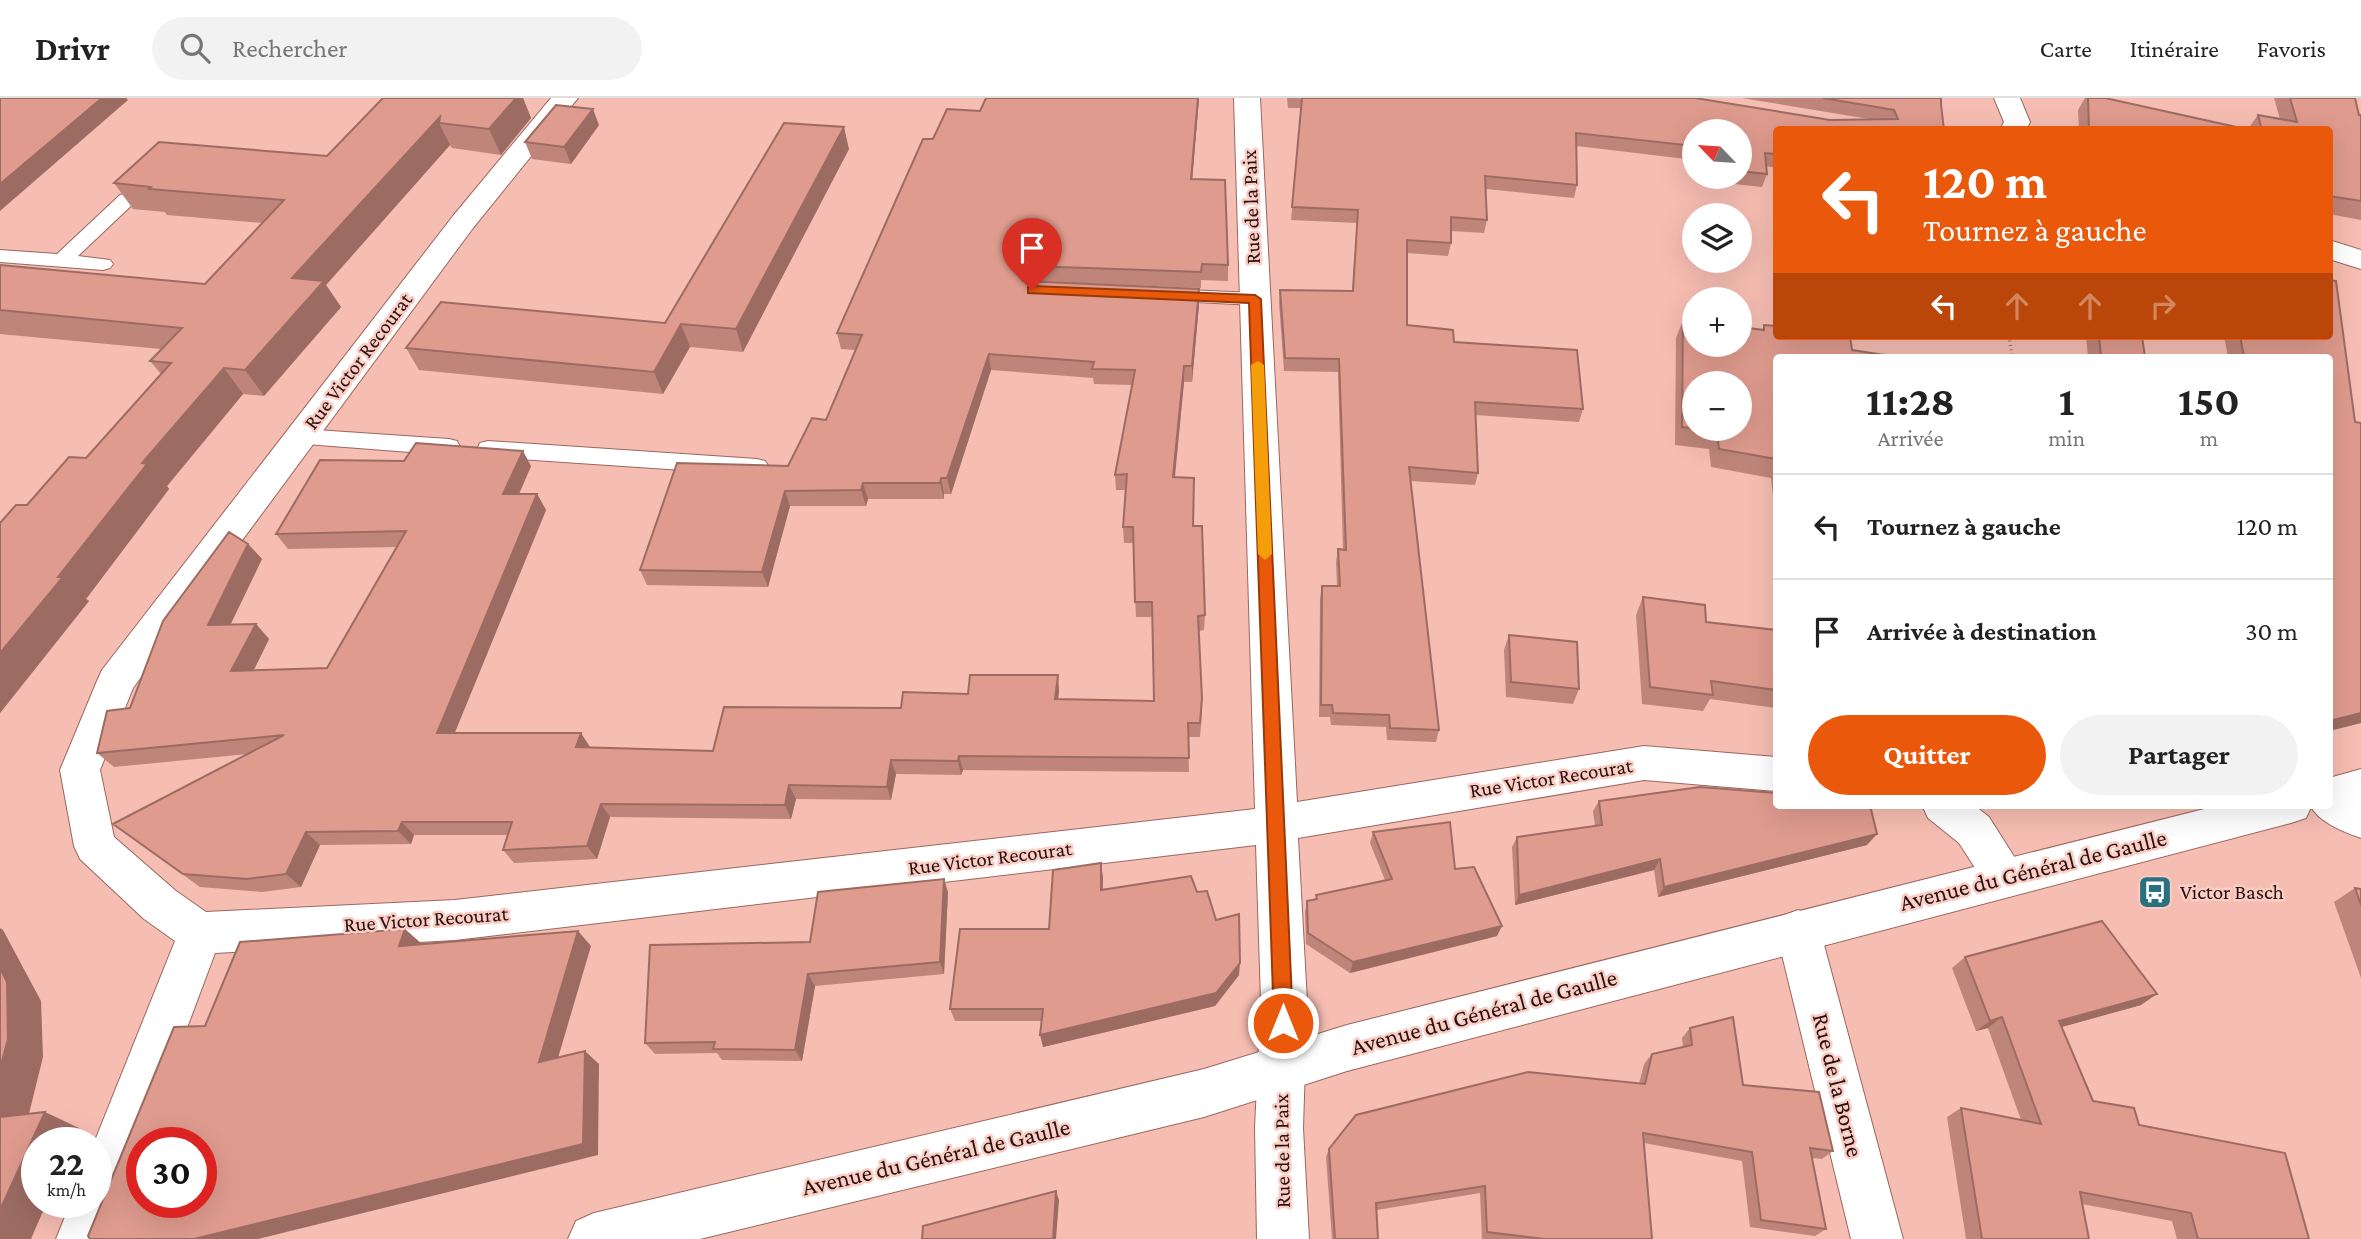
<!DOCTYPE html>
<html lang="fr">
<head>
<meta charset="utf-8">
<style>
  body { margin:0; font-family:"Crimson Pro",serif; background:#f2f2f2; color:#222; height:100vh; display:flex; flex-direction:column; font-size:26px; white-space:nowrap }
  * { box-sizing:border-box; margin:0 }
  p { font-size:23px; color:#767676 }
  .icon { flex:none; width:38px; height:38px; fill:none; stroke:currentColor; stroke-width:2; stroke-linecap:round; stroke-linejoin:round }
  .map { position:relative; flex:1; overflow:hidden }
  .drawer { position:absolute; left:1773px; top:256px; width:560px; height:455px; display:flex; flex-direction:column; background:#fff; border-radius:7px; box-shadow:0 7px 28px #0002 }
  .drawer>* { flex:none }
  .guide { position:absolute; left:1773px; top:28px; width:560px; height:214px; border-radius:7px; box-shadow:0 7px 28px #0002; background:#ea580c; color:#fff; overflow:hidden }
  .needle { width:46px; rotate:295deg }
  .fabs { position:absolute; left:1682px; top:21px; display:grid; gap:14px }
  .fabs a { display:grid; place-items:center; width:70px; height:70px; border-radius:50%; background:#fff; box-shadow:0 7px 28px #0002; font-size:35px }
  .speed { position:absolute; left:21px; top:1029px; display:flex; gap:14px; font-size:35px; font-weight:700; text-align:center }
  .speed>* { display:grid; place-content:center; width:91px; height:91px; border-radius:50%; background:#fff; box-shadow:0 7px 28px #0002; line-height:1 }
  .speed small { font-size:18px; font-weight:400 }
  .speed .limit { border:10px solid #d22; background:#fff; color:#111 }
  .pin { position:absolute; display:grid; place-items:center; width:60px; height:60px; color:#fff; margin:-72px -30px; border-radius:50% 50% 50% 0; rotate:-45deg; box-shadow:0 0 7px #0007 }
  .pin .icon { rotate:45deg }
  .me { position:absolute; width:77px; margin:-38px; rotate:0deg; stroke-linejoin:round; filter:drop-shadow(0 0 5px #0008) }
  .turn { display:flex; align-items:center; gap:24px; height:147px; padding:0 35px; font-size:32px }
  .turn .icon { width:91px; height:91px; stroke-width:2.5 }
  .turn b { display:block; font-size:49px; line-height:60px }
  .lanes { display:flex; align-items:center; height:66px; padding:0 35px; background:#0003; justify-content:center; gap:35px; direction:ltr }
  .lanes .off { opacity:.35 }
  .eta { display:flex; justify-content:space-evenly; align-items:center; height:119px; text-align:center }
  .eta b { font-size:42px; font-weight:700; line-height:49px }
  .action { display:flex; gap:14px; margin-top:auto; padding:14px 35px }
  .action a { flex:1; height:80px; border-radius:42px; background:#ea580c; color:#fff; font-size:28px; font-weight:700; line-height:80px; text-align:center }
  .action a+a { background:#f2f2f2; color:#222 }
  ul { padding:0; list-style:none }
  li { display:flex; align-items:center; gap:21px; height:105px; padding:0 35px; border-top:2px solid #e0e0e0 }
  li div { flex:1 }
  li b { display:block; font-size:26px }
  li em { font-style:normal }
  header { display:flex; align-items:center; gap:42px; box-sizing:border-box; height:98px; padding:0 35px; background:#fff; border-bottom:2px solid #e0e0e0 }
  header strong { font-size:33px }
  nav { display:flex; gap:38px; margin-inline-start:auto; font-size:24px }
  .search { width:490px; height:63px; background:#f2f2f2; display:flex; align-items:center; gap:18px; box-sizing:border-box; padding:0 24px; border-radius:38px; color:#767676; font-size:26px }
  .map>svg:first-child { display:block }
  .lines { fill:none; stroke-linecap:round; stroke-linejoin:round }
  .lane-casing { stroke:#9b675e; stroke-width:2 }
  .street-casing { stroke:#9b675e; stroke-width:2 }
  .secondary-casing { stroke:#9b675e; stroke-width:2 }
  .path { stroke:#a0766f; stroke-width:3.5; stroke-dasharray:1 3.5; stroke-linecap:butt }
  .lane { fill:#fff; fill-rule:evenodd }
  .street { fill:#fff; fill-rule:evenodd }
  .secondary { fill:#fff; fill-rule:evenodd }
  .wall { fill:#c0857a; fill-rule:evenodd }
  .shaded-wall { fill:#9c6c63 }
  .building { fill:#df9b8e; stroke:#9c6c63; stroke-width:2; fill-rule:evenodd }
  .route { fill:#ea580c; stroke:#983908; stroke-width:2 }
  .slow { fill:#f59e0b }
  .labels { text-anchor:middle; stroke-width:5; stroke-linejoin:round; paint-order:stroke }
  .street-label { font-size:21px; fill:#25110e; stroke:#fccdc4 }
  .poi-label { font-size:21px; fill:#25110e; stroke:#fccdc4; text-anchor:start }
  .near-street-label { font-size:24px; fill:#25110e; stroke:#fccdc4 }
</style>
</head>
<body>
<header>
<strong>Drivr</strong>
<div class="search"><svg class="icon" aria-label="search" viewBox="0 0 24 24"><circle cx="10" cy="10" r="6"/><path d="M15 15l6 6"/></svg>Rechercher</div>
<nav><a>Carte</a><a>Itinéraire</a><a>Favoris</a></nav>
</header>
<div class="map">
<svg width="2361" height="1141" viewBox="0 0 2361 1141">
  <rect width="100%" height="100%" fill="#f6bdb2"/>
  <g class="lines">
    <!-- lane casing -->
    <g class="lane-casing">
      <path id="lane" d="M127 95 134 97 136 101 134 105 78 158 110 162 113 166 110 170 103 172 0 164V152L57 156 120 97Z
        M1163 191 1255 195 1262 196 1265 201 1262 206 1255 207 1156 202 1153 197 1156 192Z
        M301 331 449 341 457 343 460 349 457 355 449 357 293 345 290 339 293 333Z
        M488 343 757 361 765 363 769 369 765 375 757 377 488 359 480 357 477 351 480 345Z"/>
    </g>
    <!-- street casing -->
    <g class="street-casing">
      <path id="street" d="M551 0H578L473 130 133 590 100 672 114 739 176 793 206 814 455 802 1255 711 1234 0H1260L1297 704 1644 648 1776 659V693L1644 682 1298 740 1307 904 1303 1030 1309 1141H1257L1255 1030 1261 904 1256 747 455 842 215 855 108 1141H56L71 1104H96L94 1045 175 843 144 821 80 761 74 748 60 672 97 583 102 572 453 118Z
        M1994 0H2020L2030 24 2026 32H2000L2004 24Z
        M2329 142 2361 152V171L2329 161Z
        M2329 685 2361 700V740C2344 734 2318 724 2310 707H2329Z
        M1922 707H1974L1989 719 2027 779 2020 793 2005 798 1990 793 1959 745 1928 720Z
        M1798 812 1814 818 1820 832 1903 1141H1851L1776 832 1782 818Z"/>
    </g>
    <!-- secondary casing -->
    <g class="secondary-casing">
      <path id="secondary" d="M2361 671V707L2329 716 2314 711 2313 707H2329V680Z
        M2220 707H2312L2306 720 2291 725 1347 973 1204 1019 700 1141H568L576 1123 594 1115 1204 971 1347 927Z"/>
    </g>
    <!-- path -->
    <path class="path" d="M2009 238 2012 259"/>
    <!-- lane -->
    <use href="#lane" class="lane"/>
    <!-- street -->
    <use href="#street" class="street"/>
    <!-- secondary -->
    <use href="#secondary" class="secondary"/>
  </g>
  <!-- wall -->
  <path class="wall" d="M383 0H523L531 20 501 57 452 50 450 47 326 187 341 209 264 298 243 296 167 388 169 391 86 501 89 503 0 615V425L27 407 86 360 161 276 150 263 161 251 0 236V167L205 186 263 125 167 117 165 114 133 111 114 85 327 58Z
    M986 0H1199L1192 81 1228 167V183L1201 182V190L1055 184 1199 207 1192 284H1184L1175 379 1193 428 1205 517 1204 532 1199 533 1202 615 1200 639H1188L1189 674 963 672 961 677 896 676 891 702 796 701 791 721 610 719 597 761 514 765 503 752 508 737H414L411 746 320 747 301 789 262 794 200 789 113 726 248 656 114 669 97 655 248 446 262 461 230 527 256 526 269 541 253 573 327 570 397 449 288 451 276 436 531 368 519 396H537L546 412 454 635 590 650 713 653 968 596 1059 592 1058 601 1154 603 1152 519H1136L1133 445H1124L1123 429 1126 392H1116L1115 377 1132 287 1094 286 1093 280 991 272 951 396H944V401H868L866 408H790L768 489 647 487 640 472 788 368 826 322 855 252 841 251 837 235 933 41 980 13Z
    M1287 0H1695L1830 22 1869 21 1742 0H1941V6L1944 32H1776V70L1766 68 1767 76 1762 89 1697 82V79H1740V33H1694V62L1577 48V87L1574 100 1486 91 1487 122 1484 135 1451 133V145L1448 158 1407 155V227L1454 244 1583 311 1579 324 1475 317 1478 375 1475 387 1410 383 1439 632 1436 644 1387 642 1386 629 1331 627 1330 619H1319L1320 501 1322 488H1337L1336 464 1338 451 1343 452 1338 274 1284 273 1279 205 1280 192 1352 193 1357 125 1291 122 1301 10H1288Z
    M2085 0H2105L2248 31 2258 17 2280 21 2274 0H2355L2359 17H2361V122L2329 116V32H2079L2078 12Z
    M599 27 571 66 532 61 525 44Z
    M849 51 743 254 690 249 663 296 419 272 406 250 665 225Z
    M1683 222 1762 232 1764 227 1776 259V428L1771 380 1711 369 1709 351 1675 347 1676 240ZM1694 285 1740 331H1694Z
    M2086 238H2142L2145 259H2088Z
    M2224 238H2329L2361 625 2329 633V259H2228Z
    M1643 499 1706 524 1776 532V610L1710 601 1703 613 1642 606 1636 517Z
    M1509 537 1579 591 1573 606 1506 599 1504 552Z
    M1599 703 1867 747 1658 799 1654 772 1515 807 1512 749 1517 739 1595 728 1593 713Z
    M1373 734 1455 771 1497 838 1350 875 1306 846 1305 814 1307 803 1316 801V797L1385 782 1370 745Z
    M1103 779V792L1197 794 1216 822 1239 877 1215 908 1043 949 1042 923H955L950 911 1049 831Z
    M2355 790 2361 791V880L2334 804Z
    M948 794 944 876 815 888 802 963 722 962 717 955 655 956 645 945 810 844Z
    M1965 859 2141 907 2061 929 2093 1003 2139 1027 2309 1141H2177L2172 1123 2082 1106 2089 1141H1966L1947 1019 1961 1010 2021 1022 1988 930 1976 933 1952 870Z
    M1690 930 1743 987 1833 1053 1822 1061 1812 1060 1826 1131 1815 1138 1750 1129 1742 1063 1644 1045 1652 1141H1482L1480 1095 1377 1112 1378 1141H1332L1326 1059 1329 1051 1639 986 1644 966 1652 956 1683 949 1682 940Z"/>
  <!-- shaded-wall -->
  <path class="shaded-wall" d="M102 0H126L128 2 0 113V86Z
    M516 0H523L531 20 501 57 489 31Z
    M1198 0H1199L1191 96V81Z
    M593 11 599 27 571 66 564 49Z
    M440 19 439 25 450 47 326 187 341 209 264 298 245 272 292 180Z
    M844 29 849 51 743 254 736 231Z
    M1030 168 1032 183 1019 192 1017 176 1022 170Z
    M1199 191V207L1192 284V268Z
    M681 226 690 249 663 296 654 274Z
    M989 256 991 272 951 396 947 380Z
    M1184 268V284L1173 395V379Z
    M224 270 243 296 167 388 169 391 86 501 89 503 0 615V555L142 365Z
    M523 353 531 368 512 412 503 396Z
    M941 380 944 396V401L940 385Z
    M863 385 868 401 866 408 861 392Z
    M785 393 790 408 768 489 762 474Z
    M537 396 546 412 449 649 437 635Z
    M248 446 262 461 223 542 208 527Z
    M256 526 269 541 246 588 231 573Z
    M1058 577 1059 592 1057 615 1055 601Z
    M2361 615V625L2329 633V623Z
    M581 635 590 649H576Z
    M959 658 963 672 961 677 958 663Z
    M891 662 896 676 891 702 887 689Z
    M789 687 796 701 791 721 785 707Z
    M601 706 610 719 597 761 587 748Z
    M402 724 414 737 411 746 398 733Z
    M306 734 320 747 301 789 286 776Z
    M1877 736 1867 747 1658 799 1664 789Z
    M1660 761 1654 772 1515 807 1519 797Z
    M1101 765 1103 779 1102 806 1101 792Z
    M944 781 948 794 944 876 940 864Z
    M1502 828 1497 838 1350 875 1353 864Z
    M0 830 3 832 41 903 43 959 24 1036 0 1026Z
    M405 831 422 846 399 848Z
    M578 833 591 848 553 977 539 964Z
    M1240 865 1239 877 1215 908 1043 949 1040 937Z
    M808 876 815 888 802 963 795 952Z
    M2157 896 2141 907 2044 934 2059 923Z
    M2002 919 1988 930 1976 933 1990 923Z
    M585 953 599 966 598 1057 258 1141H194Z
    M45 1014 79 1030 73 1045H37V1104H47L31 1141H0V1112Z
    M1056 1093 1059 1102 1056 1141H1053Z"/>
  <!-- building -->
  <path class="building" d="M0 0H102L0 86Z
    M383 0H516L489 31 439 25 440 19 292 180 324 183 245 272 224 270 142 365 147 366 58 479H63L0 555V425L16 407H27L69 359 86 360 171 265 150 263 182 230 0 212V167L205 186 284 102 149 91 151 89 114 85 159 44 327 58Z
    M986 0H1198L1191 81 1225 82 1228 167 1202 166 1201 174 1030 168 1022 170 1017 176 1023 183 1199 191 1192 268H1184L1173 379 1194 380 1193 428H1202L1205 517 1198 518 1202 600 1200 625H1188L1189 660 959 658 958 663 891 662 887 689 789 687 785 707 601 706 587 748 503 752 512 724H402L398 733 306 734 286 776 247 781 183 776 113 726 284 637 97 655 107 613 130 610 163 523 229 434 248 446 208 527 256 526 231 573 327 570 406 433 276 436 320 362 404 363 416 345 523 353 503 396H537L437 635H581L576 649 713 653 724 609 901 610 903 594 968 596 970 577H1058L1055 601 1154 603 1152 504H1135L1133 429H1123L1127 376 1115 377 1135 272 1092 271 1094 264 989 256 947 380H941L940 385H863L861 392 785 393 762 474 640 472 677 365 788 368 812 320 826 322 862 237 837 235 923 41H933L947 11 980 13Z
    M1302 0H1695L1830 22 1898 21 1894 12 1823 0H1941V6L1944 32H1776V56L1765 55 1767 76 1740 73V33H1694V48L1576 35 1577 87 1485 78 1487 122 1451 119V145L1407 142V227L1453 232 1454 244 1577 252 1583 311 1475 304 1478 375 1409 369 1439 632 1390 630 1389 617 1333 615 1332 607H1321L1322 488H1340L1338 451 1346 452 1339 261 1285 260 1280 192 1353 193 1358 112 1292 109Z
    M2088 0H2105L2250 32H2089Z
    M2290 0H2355L2359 17H2361V103L2329 98V32H2262L2258 17 2297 24Z
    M556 7 593 11 564 49 525 44Z
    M784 25 844 29 736 231 681 226 654 274 406 250 441 204 665 225Z
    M2329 182 2336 183 2355 324 2361 325V615L2329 623V259H2244L2240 238H2329Z
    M1683 222 1694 223V247H1740V229L1764 232V227L1776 228V238H1850L1852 252 1898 259H1776V361L1719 351 1717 333 1700 331H1740V285H1694V330L1682 329Z
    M2099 238H2142L2145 259H2101Z
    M1643 499 1705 507 1706 524 1776 532V592L1711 583 1713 597 1650 589Z
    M1509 537 1577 544 1579 591 1511 584Z
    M1700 689 1776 695V707H1870L1877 736 1664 789 1660 761 1519 797 1517 739 1602 727 1599 703Z
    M1450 724 1455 771 1474 769 1502 828 1353 864 1308 835 1307 803 1317 801 1316 797 1392 781 1373 734Z
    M1101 765V792L1191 778 1197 794 1207 793 1216 822 1239 816 1240 865 1216 895 1040 937 1043 911H950L960 831H1049L1053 772Z
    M944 781 940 864 808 876 795 952 713 951 715 944 645 945 650 847 810 844 818 794Z
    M2355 790 2361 791V807Z
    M2102 823 2157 896 2059 923 2093 1003 2134 1010 2139 1027 2285 1055 2309 1141H2198L2191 1115 2080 1094 2089 1141H1982L1961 1010 2041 1026 2002 919 1990 923 1965 859Z
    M405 831 399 848 578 833 539 964 585 953 583 1046 194 1141H90L88 1138 174 929 205 928 240 844ZM142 1045H201V1104H142Z
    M0 870 7 884 8 941 0 971Z
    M1733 919 1743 987 1819 994 1833 1053 1810 1050 1826 1131 1761 1122 1752 1054 1643 1035 1652 1141H1544L1487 1134 1485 1088 1376 1105 1378 1141H1335L1329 1051 1356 1017 1528 974 1645 986 1652 956 1692 947 1690 930Z
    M45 1014 0 1112V1019Z
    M1056 1093 1053 1141H922L923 1128Z"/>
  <!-- route -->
  <path class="route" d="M1032 188 1255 197 1261 201 1293 925 1290 932 1283 935 1277 932 1274 925 1249 205 1028 195V189Z"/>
  <!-- slow -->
  <path class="slow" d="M1258 263 1264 267 1272 456 1265 462 1258 456 1251 267Z"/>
  <!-- icons -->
  <defs>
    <g id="bus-square" transform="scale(1.75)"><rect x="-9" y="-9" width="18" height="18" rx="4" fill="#29717d" stroke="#fccdc4"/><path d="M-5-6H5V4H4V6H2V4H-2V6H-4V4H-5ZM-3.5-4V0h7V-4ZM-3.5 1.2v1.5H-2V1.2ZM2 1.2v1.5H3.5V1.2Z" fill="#fff"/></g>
  </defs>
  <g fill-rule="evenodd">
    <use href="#bus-square" x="2155" y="794"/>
  </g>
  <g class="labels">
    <!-- street labels -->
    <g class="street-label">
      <text transform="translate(1251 109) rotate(-92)" y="7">Rue de la Paix</text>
      <text transform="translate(358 263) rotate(-53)" y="7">Rue Victor Recourat</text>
      <text transform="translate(1551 680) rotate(-9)" y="7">Rue Victor Recourat</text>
      <text transform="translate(990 760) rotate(-7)" y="7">Rue Victor Recourat</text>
      <text transform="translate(426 821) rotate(-4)" y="7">Rue Victor Recourat</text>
      <text transform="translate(1282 1053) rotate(-91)" y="7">Rue de la Paix</text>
    </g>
    <!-- poi labels -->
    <g class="poi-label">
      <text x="2180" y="801">Victor Basch</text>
    </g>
    <!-- near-street labels -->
    <g class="near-street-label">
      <text transform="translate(2033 772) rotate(-14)" y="8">Avenue du Général de Gaulle</text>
      <text transform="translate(1484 914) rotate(-15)" y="8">Avenue du Général de Gaulle</text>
      <text transform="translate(1838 987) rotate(76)" y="8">Rue de la Borne</text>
      <text transform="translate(936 1059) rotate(-13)" y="8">Avenue du Général de Gaulle</text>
    </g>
  </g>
</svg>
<div class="fabs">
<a><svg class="needle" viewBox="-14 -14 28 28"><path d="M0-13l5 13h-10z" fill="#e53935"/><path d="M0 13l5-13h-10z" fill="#767676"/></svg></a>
<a><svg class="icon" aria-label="layers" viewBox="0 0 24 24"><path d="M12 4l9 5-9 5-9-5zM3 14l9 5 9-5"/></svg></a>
<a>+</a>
<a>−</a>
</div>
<div class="speed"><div>22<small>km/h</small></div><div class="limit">30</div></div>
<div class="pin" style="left:1032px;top:192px;background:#d93025"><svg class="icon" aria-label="arrive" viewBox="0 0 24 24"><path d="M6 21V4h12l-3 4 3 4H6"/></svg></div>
<svg class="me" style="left:1283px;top:925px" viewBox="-20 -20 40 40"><circle r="17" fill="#ea580c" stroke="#fff" stroke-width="3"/><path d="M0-11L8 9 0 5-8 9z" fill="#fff"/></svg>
<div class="guide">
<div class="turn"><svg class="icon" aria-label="left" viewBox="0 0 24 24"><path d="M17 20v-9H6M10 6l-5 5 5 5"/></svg><div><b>120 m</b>Tournez à gauche</div></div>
<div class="lanes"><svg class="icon" aria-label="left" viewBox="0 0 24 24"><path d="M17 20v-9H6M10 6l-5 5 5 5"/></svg><svg class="icon off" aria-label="ahead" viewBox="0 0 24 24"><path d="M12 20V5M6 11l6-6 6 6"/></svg><svg class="icon off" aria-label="ahead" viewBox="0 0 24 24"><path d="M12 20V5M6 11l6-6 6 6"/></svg><svg class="icon off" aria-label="right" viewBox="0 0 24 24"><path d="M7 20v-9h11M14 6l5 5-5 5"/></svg></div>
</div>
<section class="drawer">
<div class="eta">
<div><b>11:28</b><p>Arrivée</p></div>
<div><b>1</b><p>min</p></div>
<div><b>150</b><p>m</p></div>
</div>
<ul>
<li><svg class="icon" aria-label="left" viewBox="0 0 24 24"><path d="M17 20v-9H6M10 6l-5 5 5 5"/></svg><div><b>Tournez à gauche</b></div><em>120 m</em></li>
<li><svg class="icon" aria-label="arrive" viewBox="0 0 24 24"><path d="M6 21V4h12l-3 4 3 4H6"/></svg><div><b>Arrivée à destination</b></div><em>30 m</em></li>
</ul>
<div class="action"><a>Quitter</a><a>Partager</a></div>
</section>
</div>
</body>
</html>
